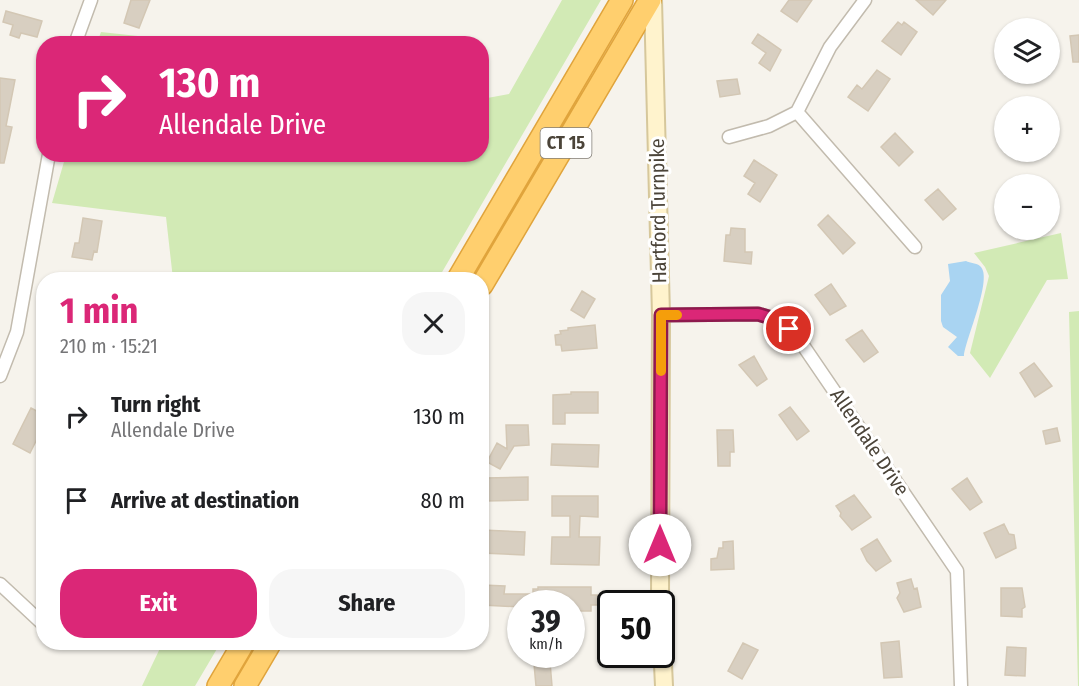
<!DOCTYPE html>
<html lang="en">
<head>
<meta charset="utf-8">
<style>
  body { margin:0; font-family:"Fira Sans Condensed",sans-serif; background:#f6f6f6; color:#202124; height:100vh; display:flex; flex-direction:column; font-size:22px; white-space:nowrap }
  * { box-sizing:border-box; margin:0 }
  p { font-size:20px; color:#757577 }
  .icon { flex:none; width:33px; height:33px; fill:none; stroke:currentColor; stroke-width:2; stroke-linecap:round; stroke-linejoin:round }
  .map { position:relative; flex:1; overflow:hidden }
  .panel { position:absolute; left:36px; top:272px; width:453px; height:378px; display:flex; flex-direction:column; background:#fff; border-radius:24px; box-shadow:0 2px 4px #0004 }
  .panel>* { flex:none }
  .banner { position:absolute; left:36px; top:36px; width:453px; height:126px; border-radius:24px; box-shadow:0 2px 4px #0004; background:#db2777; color:#fff; overflow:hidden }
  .buttons { position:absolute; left:994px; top:18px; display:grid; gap:12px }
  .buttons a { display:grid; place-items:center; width:66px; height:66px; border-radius:50%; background:#fff; box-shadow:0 2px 4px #0004; font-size:30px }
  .speed { position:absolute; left:507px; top:590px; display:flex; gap:12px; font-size:30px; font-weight:700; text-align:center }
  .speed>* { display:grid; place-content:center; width:78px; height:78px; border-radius:50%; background:#fff; box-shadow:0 2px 4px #0004; line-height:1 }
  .speed small { font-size:15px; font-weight:400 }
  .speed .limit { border:3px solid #111; border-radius:9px; background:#fff; color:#111 }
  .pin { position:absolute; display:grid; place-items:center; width:51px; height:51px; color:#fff; margin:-26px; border:3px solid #fff; border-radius:50%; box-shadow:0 2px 6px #0007 }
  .me { position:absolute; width:66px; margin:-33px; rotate:0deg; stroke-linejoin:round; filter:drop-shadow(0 0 4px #0008) }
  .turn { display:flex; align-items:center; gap:21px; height:126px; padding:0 24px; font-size:27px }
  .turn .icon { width:78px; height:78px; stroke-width:2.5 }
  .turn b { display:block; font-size:42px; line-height:51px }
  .round { display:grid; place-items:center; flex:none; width:63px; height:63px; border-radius:24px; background:#f6f6f6 }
  .headline { display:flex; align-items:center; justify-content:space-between; height:102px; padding:0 24px }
  h1 { font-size:36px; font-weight:700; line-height:45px; color:#db2777 }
  .cta { display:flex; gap:12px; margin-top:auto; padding:12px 24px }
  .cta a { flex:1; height:69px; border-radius:24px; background:#db2777; color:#fff; font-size:24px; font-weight:700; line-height:69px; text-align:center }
  .cta a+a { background:#f6f6f6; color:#202124 }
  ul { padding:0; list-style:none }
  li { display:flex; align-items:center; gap:18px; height:84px; padding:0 24px }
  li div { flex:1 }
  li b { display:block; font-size:22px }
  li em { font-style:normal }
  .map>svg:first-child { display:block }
  .green { fill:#d2eab5 }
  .water { fill:#a9d4f2 }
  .building { fill:#d8cfc1; stroke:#d3c7b4; stroke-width:1.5 }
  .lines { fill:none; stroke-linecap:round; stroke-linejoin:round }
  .minor-casing { stroke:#c2bbae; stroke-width:15 }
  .secondary-casing { stroke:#d6c79b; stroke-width:20 }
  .motorway-casing { stroke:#e0a43c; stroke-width:24 }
  .minor { stroke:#fff; stroke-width:12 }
  .secondary { stroke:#fff3cd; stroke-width:16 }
  .motorway { stroke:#ffcf6e; stroke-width:21 }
  .route-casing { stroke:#8e194d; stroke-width:15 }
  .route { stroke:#db2777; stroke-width:10 }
  .slow { stroke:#f59e0b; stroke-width:10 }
  .labels { text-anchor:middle; stroke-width:6; stroke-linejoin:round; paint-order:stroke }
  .shield { fill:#fff; stroke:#817c74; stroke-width:1.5 }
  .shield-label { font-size:18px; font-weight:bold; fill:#4b4439 }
  .street-label { font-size:20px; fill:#4b4439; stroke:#fff }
</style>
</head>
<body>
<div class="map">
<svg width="1079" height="686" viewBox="0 0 1079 686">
  <rect width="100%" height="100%" fill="#f6f3ec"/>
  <!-- green -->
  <path class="green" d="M562 0H601L438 279H173L166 217 52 203 66 155 482 154V99L509 94Z
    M101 32 202 43H97Z
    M1061 233 1068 279 1047 280 990 378 970 353 989 276 985 267 974 253Z
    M1079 311V686H1078L1069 312Z
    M163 642H221L195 686H142Z"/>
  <!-- water -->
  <path class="water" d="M966 261C970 263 977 263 980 266 994 277 965 340 964 356H958L948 347 957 337 943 327 941 321V295L950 281 948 264Z"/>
  <!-- building -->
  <path class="building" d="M131 0H150L139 28 124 23Z
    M789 0H812L797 22 781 11Z
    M916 0H946L933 15Z
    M6 11 42 21 37 37 21 33 19 38 10 35 13 25 3 22Z
    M898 22 902 25 904 22 917 32 901 55 882 41Z
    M758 34 781 50 770 71 759 63 766 53 752 43Z
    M1079 35V62H1073L1070 36Z
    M877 70 890 79 868 111 848 97 857 85 862 89Z
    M0 78 15 80 6 126 12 127 4 163H0Z
    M737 79 740 94 720 97 717 81Z
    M895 133 913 152 899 166 881 147Z
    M754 160 777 175 760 202 748 194 755 183 744 176Z
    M938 189 956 209 943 220 925 200Z
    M828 215 855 243 843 254 818 225Z
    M83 218 102 221 97 252 94 251 92 260 72 257 75 243H79Z
    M731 228 745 229V252H752L751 264 724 261 726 235H730Z
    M831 284 846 306 830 315 815 295Z
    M582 291 595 299 584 318 571 310Z
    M595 325 597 348 562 351 561 345H556L555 335 561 334 560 331 568 330V328Z
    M862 330 878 352 864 362 846 340Z
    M754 356 767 379 757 386 739 365Z
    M1034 363 1052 386 1035 397 1020 373Z
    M571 392H598V413H565V424H553V395L571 394Z
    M790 407 809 431 797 440 779 415Z
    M31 408 44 415V425L30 453 13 444Z
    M506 425H528L529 445 514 446 500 469 487 462 497 443 507 449Z
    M1057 428 1060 441 1046 444 1043 431Z
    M717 430H733L734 452H730V466H718Z
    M552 444 599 445 598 467 551 465Z
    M528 477V500L485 501V498H482L485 478Z
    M967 478 982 502 970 510 952 489Z
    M854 495 871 517 852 530 840 516 841 513 836 506Z
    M552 496H598V517L580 516 579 537H600L599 565 551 564 552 537H570V516H552Z
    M1004 524 1009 534 1014 535 1016 548 996 558 984 533Z
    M482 530 525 532 524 555 482 553Z
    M877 539 891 561 876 571 867 561 861 549Z
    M733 541 734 569 711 570V559L717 558 719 548H723V542Z
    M911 579 914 589 917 588 921 607 904 612 897 598 900 593 897 583Z
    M482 585 505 586 504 594H533V589H538V587H591V595H598V605H591V611H572V603H520V607L482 605Z
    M1001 588H1022L1025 607 1022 609V617L1001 616Z
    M899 641 902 677 884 678 881 643Z
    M743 643 758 650 742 679 728 671Z
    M1007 647 1026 648 1025 676 1005 675Z
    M550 662 552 686H536L534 664Z"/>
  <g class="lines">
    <!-- minor casing -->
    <g class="minor-casing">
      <path id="minor" d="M75 44 91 0
        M797 112 915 247
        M729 137 769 126 797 112 830 47 865 0
        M661 315 758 314 779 320 798 338 957 571 961 686
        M0 376 17 332 49 154
        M0 584 44 625"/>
    </g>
    <!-- secondary casing -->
    <g class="secondary-casing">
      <path id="secondary" d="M653 0 661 315 660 603
        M662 643 664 686"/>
    </g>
    <!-- motorway casing -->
    <g class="motorway-casing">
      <path id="motorway" d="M458 279 622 0
        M482 285 650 0
        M218 686 244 642
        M245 686 271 642"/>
    </g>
    <!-- minor -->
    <use href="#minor" class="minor"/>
    <!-- secondary -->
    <use href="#secondary" class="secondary"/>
    <!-- motorway -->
    <use href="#motorway" class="motorway"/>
  </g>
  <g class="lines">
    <!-- route casing -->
    <g class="route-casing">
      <path id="route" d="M660 545 661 315 758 314 778 320 789 329"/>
    </g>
    <!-- route -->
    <use href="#route" class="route"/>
    <!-- slow -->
    <path class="slow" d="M661 371V315H677"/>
  </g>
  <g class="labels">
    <!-- shield labels -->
    <rect class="shield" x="540.5" y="128" width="51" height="30" rx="4.5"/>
    <g class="shield-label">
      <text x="566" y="149">CT 15</text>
    </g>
    <!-- street labels -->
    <g class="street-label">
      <text transform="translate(658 211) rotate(-91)" y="7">Hartford Turnpike</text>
      <text transform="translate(870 442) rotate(56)" y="7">Allendale Drive</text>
    </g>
  </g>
</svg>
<div class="buttons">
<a><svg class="icon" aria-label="layers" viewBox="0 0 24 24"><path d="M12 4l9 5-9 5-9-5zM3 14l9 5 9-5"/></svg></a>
<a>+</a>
<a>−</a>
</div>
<div class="speed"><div>39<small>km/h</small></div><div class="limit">50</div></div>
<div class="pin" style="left:789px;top:329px;background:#d93025"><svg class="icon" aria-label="arrive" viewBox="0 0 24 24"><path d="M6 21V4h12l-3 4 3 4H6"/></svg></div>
<svg class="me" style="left:660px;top:545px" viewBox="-20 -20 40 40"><circle r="19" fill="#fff"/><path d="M0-13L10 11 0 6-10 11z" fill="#db2777"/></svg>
<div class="banner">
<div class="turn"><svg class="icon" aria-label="right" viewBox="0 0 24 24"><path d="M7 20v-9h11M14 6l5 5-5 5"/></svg><div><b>130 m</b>Allendale Drive</div></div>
</div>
<section class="panel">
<div class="headline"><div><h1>1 min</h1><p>210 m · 15:21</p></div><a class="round"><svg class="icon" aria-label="close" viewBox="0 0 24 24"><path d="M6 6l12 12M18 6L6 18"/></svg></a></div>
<ul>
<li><svg class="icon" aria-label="right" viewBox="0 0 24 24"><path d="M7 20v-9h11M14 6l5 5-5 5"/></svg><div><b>Turn right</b><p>Allendale Drive</p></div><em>130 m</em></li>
<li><svg class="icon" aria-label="arrive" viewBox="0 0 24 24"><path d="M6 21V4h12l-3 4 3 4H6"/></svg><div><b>Arrive at destination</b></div><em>80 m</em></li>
</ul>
<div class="cta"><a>Exit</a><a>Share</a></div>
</section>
</div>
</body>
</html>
